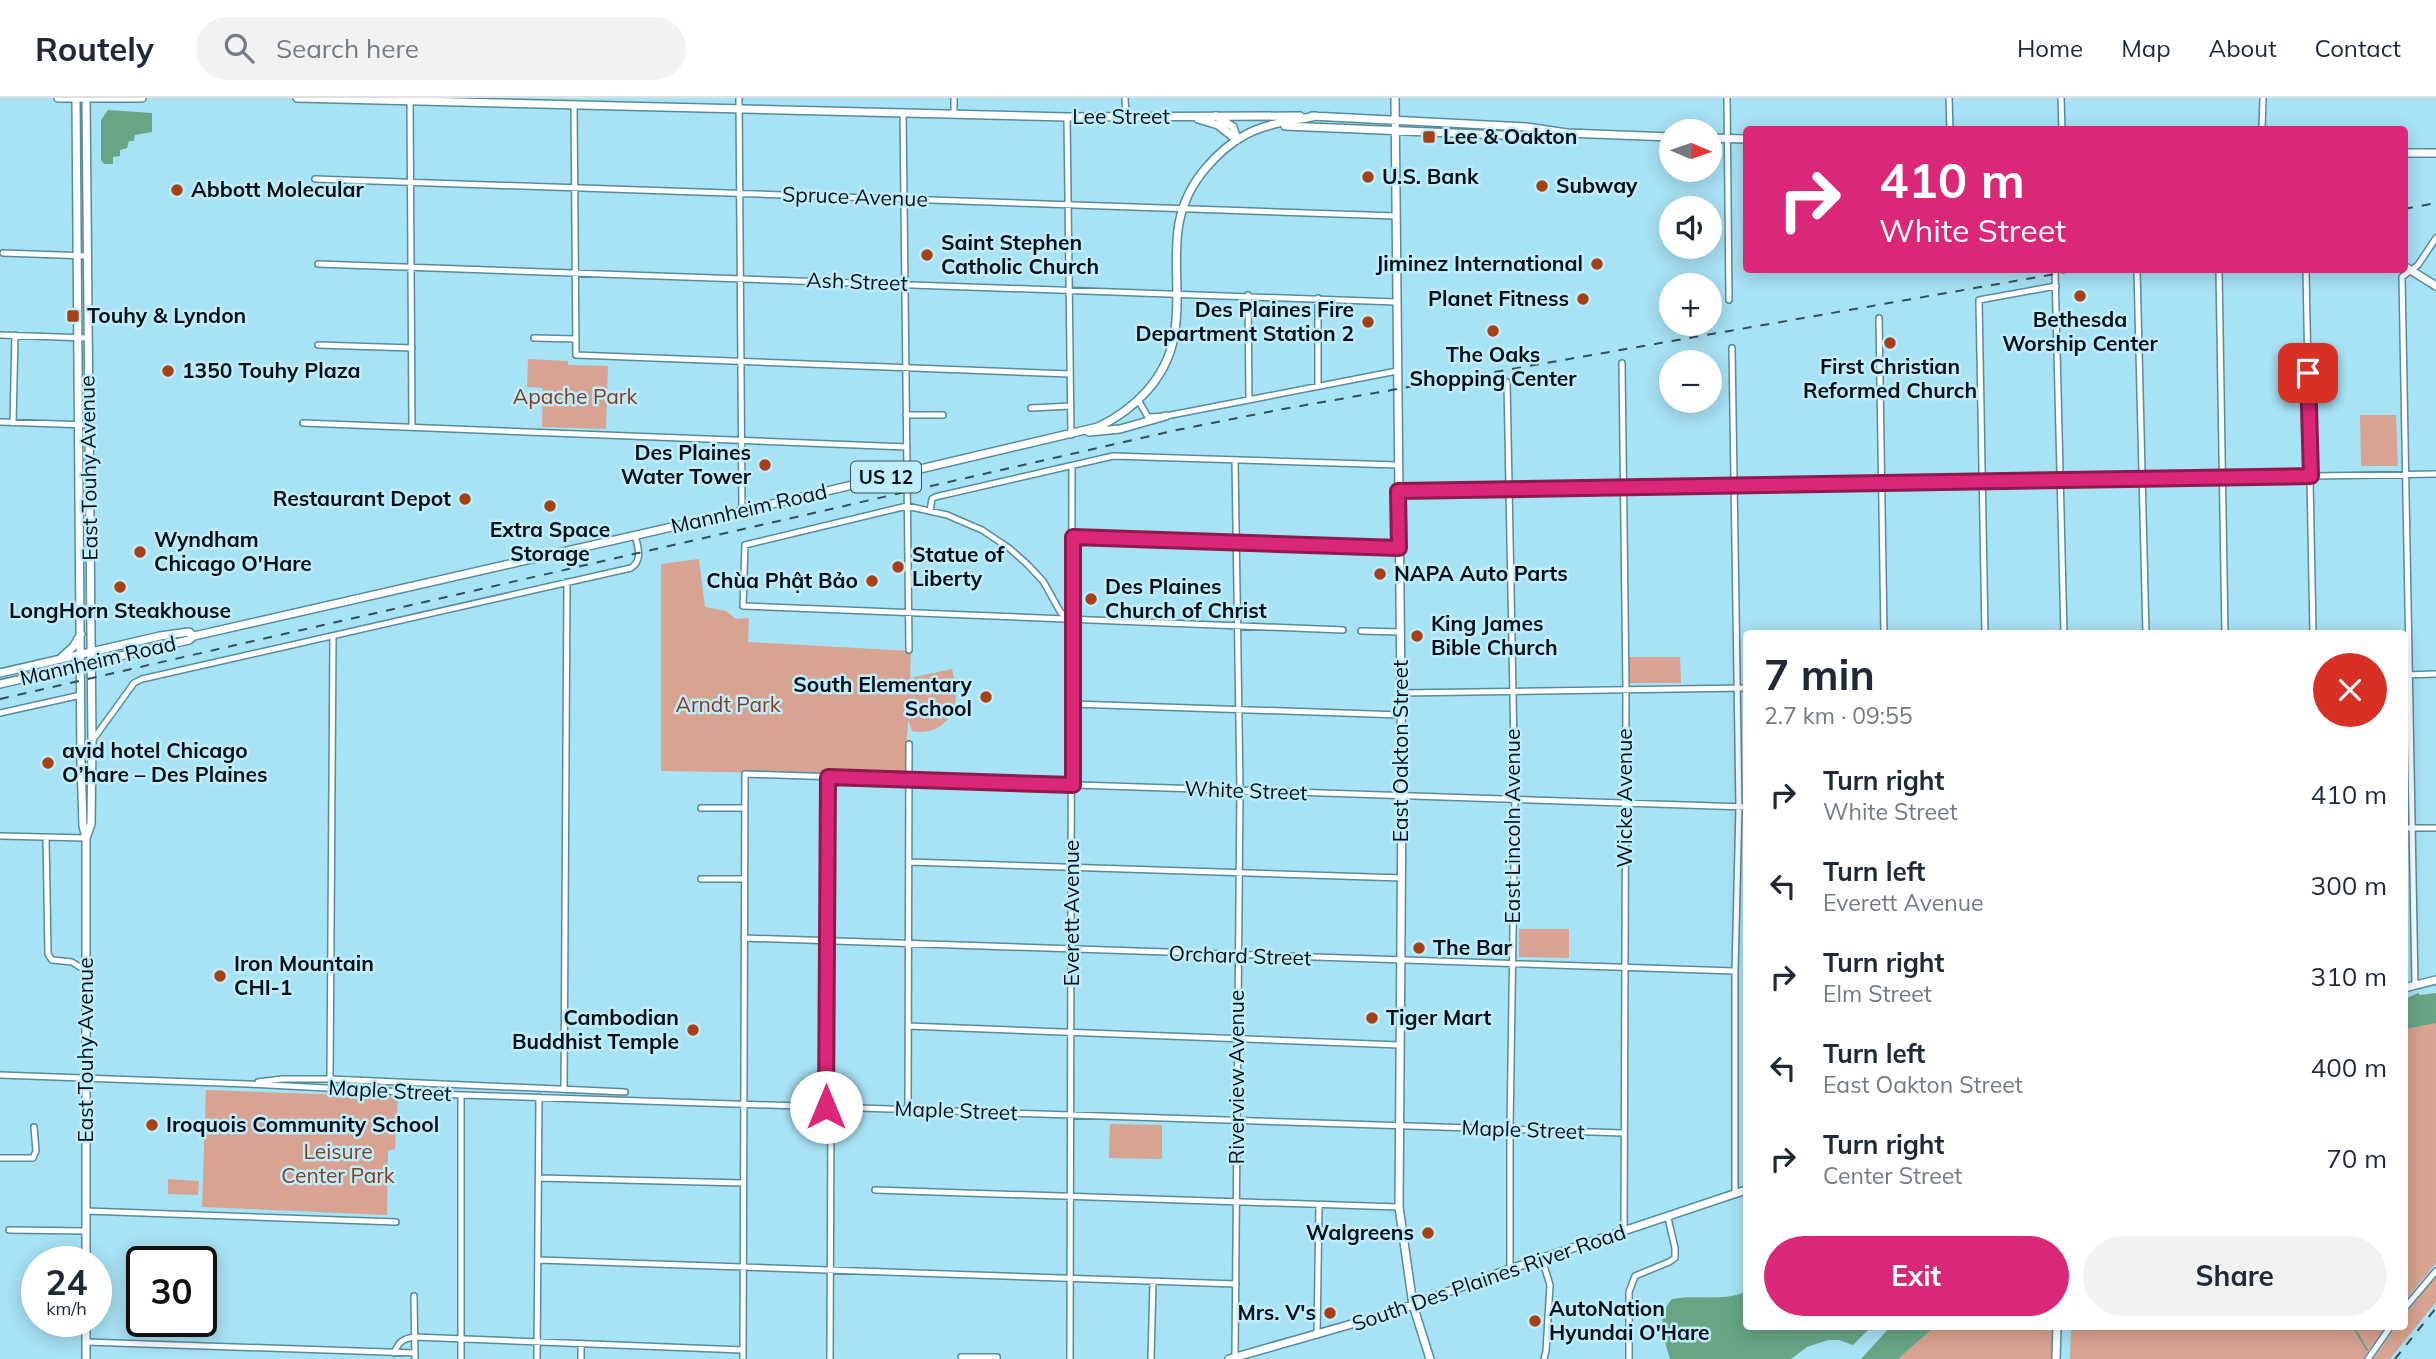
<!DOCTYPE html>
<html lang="en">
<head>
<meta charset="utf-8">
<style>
  body { margin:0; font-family:Mulish,sans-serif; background:#f2f2f3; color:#1f2937; height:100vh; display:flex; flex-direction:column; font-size:26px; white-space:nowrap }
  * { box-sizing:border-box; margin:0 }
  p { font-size:23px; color:#747a83 }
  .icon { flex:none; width:38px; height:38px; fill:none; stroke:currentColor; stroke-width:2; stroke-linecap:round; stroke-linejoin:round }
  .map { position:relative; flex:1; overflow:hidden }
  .sheet { position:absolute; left:1743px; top:532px; width:665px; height:700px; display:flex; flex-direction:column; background:#fff; border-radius:7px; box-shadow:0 4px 18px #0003 }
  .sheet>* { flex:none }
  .top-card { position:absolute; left:1743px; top:28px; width:665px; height:147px; border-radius:7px; box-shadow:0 4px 18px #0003; background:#db2777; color:#fff; overflow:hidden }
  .needle { width:46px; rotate:92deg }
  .fabs { position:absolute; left:1659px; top:21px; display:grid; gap:14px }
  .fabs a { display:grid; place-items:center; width:63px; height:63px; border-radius:50%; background:#fff; box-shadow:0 4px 18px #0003; font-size:35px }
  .speed { position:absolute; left:21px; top:1148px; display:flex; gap:14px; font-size:35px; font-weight:700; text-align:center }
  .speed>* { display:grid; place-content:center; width:91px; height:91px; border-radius:50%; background:#fff; box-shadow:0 4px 18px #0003; line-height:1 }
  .speed small { font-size:18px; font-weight:400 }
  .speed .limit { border:4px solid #111; border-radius:10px; background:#fff; color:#111 }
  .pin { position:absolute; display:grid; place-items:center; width:60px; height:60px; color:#fff; margin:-30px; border-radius:14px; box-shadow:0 4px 10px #0006 }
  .me { position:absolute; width:77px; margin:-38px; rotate:0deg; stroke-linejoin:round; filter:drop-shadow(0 0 5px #0008) }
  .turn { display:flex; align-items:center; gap:24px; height:147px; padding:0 21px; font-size:32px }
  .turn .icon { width:91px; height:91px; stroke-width:2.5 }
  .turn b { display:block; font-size:49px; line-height:60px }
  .round { display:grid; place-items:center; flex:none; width:74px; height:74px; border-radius:37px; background:#f2f2f3 }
  .overview { display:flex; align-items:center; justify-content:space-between; height:119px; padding:0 21px }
  h1 { font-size:42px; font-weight:700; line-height:52px }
  .button { display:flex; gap:14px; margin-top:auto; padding:14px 21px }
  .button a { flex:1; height:80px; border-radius:42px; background:#db2777; color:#fff; font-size:28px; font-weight:700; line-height:80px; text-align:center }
  .button a+a { background:#f2f2f3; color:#1f2937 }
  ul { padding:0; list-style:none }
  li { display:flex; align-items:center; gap:21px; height:91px; padding:0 21px }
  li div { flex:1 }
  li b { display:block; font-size:26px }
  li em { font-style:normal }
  header { display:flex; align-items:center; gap:42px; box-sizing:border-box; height:98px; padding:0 35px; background:#fff; border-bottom:2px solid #e0e1e3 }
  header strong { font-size:33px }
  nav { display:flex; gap:38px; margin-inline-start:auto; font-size:24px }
  .search { width:490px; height:63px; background:#f2f2f3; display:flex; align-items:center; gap:18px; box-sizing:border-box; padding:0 24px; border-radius:38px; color:#747a83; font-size:26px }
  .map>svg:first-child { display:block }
  .green { fill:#d8a390 }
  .water { fill:#67a585 }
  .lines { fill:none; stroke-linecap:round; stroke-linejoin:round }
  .stream { stroke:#67a585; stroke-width:2 }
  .minor-casing { stroke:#548c9e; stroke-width:8 }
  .major-casing { stroke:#548c9e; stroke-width:10 }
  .minor { stroke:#fff; stroke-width:5 }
  .major { stroke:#fff; stroke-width:7 }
  .rail { stroke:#324e58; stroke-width:2; stroke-dasharray:9 9; stroke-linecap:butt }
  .route-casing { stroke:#8e194d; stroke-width:18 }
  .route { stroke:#db2777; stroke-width:12 }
  .poi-dot { fill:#a64016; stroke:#bfedfc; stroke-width:2.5 }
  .labels { text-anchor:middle; stroke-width:5; stroke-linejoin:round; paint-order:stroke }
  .shield { fill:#bfedfc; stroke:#39515a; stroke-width:2 }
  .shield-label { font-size:19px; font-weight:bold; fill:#000e15 }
  .street-label { font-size:21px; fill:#000e15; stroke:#bfedfc }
  .poi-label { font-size:21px; font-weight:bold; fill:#000e15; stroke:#bfedfc; text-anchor:start }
  .park-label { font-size:21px; fill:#853a1e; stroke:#bfedfc }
</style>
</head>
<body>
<header>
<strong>Routely</strong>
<div class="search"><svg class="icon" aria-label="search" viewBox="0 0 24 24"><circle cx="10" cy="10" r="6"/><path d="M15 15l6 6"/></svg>Search here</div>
<nav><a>Home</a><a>Map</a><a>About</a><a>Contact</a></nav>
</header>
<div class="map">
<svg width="2436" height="1261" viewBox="0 0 2436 1261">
  <rect width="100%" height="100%" fill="#a8e2f5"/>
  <!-- green -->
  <path class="green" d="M528 261 568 263V267L608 268 606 331 542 329 543 290 527 289Z
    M2360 317H2396L2398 368H2361Z
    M699 461 705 509 726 513 736 521 749 520 748 544 911 553 910 580 952 571C954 580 957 590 956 599 954 623 935 638 912 633L908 622 905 677 661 673V466Z
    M1629 559H1680L1681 585H1629Z
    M1519 831H1569V860L1519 859Z
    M2429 925H2436V1165L2405 1203V931Z
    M206 992 398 999 395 1051 388 1053 387 1117 202 1109Z
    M1110 1026 1162 1027V1061L1109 1060Z
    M168 1081 199 1083 198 1097 168 1096Z
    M2436 1178V1204L2390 1261H2373L2396 1229 2404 1228 2405 1217Z
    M1934 1229H2052V1261H1898Z
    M2071 1229H2386L2363 1261H2070Z"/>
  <!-- water -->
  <path class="water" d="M108 12 152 15V34L135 37 134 43H129L127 50 120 52V58L113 59V66H104L101 62V22Z
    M2418 895 2420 897 2436 895V925L2405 931V901Z
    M1746 1194V1228L1871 1229 1853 1247 1839 1242H1828L1807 1249 1791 1261H1670C1664 1239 1655 1220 1672 1201 1700 1196 1719 1204 1746 1194Z
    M1890 1229V1228L1934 1229 1898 1261H1861Z"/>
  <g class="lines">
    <!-- stream -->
    <path class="stream" d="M2353 1228 2367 1252"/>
    <!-- minor casing -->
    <g class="minor-casing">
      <path id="minor" d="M739 0 742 413
        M954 0V16
        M1125 0 1126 19
        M1727 0 1729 202
        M1949 0 1950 32
        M2061 0 2062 32
        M410 2 412 329
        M574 6 576 257 1070 276
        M903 14 909 552
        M1067 19 1071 337
        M2262 32 2263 0
        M315 81 1396 118
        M3 155 88 158
        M318 166 1396 204
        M2055 172 2064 536
        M2137 172 2146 536
        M2219 172 2225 536
        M2306 172 2313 536
        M1248 197 1249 301
        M1318 200V287
        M1879 220 1884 536
        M0 237 88 240
        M534 240 576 241
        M318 247 412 250
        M1732 250 1739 709 1735 873V1096
        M1622 265 1626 592 1624 1134
        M1507 284 1515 702 1510 1031V1171
        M1138 302 1148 319 1166 318 1397 273
        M1031 310 1071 308
        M906 317H943
        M0 324 88 327
        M13 325 15 237
        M303 325 907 349
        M1235 362 1240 692 1235 1259
        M1398 393 2436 376
        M930 413 932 401 935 399 1113 358 1398 367
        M1073 439 1399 450
        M1073 521 1061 515 1043 483 1027 466 1009 450 982 432 947 417 907 408 745 447 743 508 1343 532
        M1361 533 1400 534
        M1985 536 1979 202 2056 188
        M2404 577 2436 576
        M1401 595 1746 590
        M1073 606 1401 617
        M0 615 81 597
        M92 643 134 585 142 581 631 470C643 462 638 450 635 437
        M701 710H745
        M2404 730H2436
        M0 738 86 740
        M46 739 48 856 52 862 72 864 86 873
        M909 764 1402 780
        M701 781H744
        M744 840 1735 873
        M2415 887 2402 179 2418 167 2436 140
        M908 928 1400 947
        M0 977 248 986 461 997 1623 1035
        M330 981 333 538
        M258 984 282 981H330L625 994
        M564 991 567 484
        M826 1008 828 679
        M908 1011 909 646
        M0 1060H33L36 1053 34 1029
        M539 1080 743 1085
        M875 1092 1399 1109
        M86 1113 396 1124
        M9 1132 86 1133
        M1542 1161 1550 1187 1546 1253 1544 1261
        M539 1162 1236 1186
        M414 1198 415 1261
        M2404 1211 2436 1173
        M1317 1237 1319 1107
        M86 1244 415 1255
        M394 1255C399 1244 402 1241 414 1239L743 1252
        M961 1259H997V1261
        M461 1261V997
        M537 1261 539 999
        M581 1261V1246
        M743 1261 745 676 1746 709
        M830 1261 831 1009
        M1070 1261 1072 369
        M1151 1261 1153 1184
        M1629 1261V1194L1635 1178 1669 1164 1675 1160V1150L1668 1120
        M2368 1261 2391 1228"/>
    </g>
    <!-- major casing -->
    <g class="major-casing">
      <path id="major" d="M58 0H142
        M76 0 81 664 83 728 86 740V1164
        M86 0 92 643 91 726 86 740
        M297 0 1067 19 1300 18
        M1395 0 1402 698 1399 1109 1413 1207 1430 1261
        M1216 18 1233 29 1237 41
        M1312 18 1526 29 1567 35 1671 39
        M1198 21 1218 27 1237 42
        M1285 28 1525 38 1552 36
        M1710 40 1746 41
        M2404 55H2436
        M2404 168 2436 188
        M1089 334 1120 331 1166 318
        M62 559 73 549 81 536
        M0 575 160 538 189 534 194 538
        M0 586 189 542 194 538 742 413 1098 329C1134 312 1166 281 1174 239 1185 178 1159 126 1205 71 1216 58 1228 46 1245 37 1266 25 1293 23 1316 18
        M2404 890 2436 882
        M86 1261V1223
        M1229 1261 1387 1216 1510 1171 1746 1092
        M2056 1261 2057 1228"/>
    </g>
    <!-- minor -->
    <use href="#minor" class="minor"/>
    <!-- major -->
    <use href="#major" class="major"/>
    <!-- rail -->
    <path class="rail" d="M2404 111 2436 105
      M0 601 1172 333 1283 311 2078 172
      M2395 1261 2436 1210"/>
  </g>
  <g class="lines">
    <!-- route casing -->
    <g class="route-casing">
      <path id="route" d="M826 1009 828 679 1073 687V439L1399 450 1398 393 2311 378 2308 275"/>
    </g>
    <!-- route -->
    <use href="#route" class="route"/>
  </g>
  <!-- markers -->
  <g class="poi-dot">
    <rect x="1422" y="32" width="14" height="14" rx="3.5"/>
    <circle cx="1368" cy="79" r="7"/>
    <circle cx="1542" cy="88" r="7"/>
    <circle cx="177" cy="92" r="7"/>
    <circle cx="927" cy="157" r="7"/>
    <circle cx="1597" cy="166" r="7"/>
    <circle cx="2080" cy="198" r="7"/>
    <circle cx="1583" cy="201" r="7"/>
    <rect x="66" y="211" width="14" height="14" rx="3.5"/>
    <circle cx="1368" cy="224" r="7"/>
    <circle cx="1493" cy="233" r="7"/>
    <circle cx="1890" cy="245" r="7"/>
    <circle cx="168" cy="273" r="7"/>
    <circle cx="765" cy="367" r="7"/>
    <circle cx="465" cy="401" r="7"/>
    <circle cx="550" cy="408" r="7"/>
    <circle cx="140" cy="454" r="7"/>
    <circle cx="898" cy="469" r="7"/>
    <circle cx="1380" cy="476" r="7"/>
    <circle cx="872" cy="483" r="7"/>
    <circle cx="120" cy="489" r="7"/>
    <circle cx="1091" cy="501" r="7"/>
    <circle cx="1417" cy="538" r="7"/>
    <circle cx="986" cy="599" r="7"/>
    <circle cx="48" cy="665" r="7"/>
    <circle cx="1419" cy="850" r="7"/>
    <circle cx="220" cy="878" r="7"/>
    <circle cx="1372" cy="920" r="7"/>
    <circle cx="693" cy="932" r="7"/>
    <circle cx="152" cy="1027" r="7"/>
    <circle cx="1428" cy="1135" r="7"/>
    <circle cx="1330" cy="1215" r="7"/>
    <circle cx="1535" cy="1223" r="7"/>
  </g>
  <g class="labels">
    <!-- shield labels -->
    <rect class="shield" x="851" y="363.5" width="70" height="31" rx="5"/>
    <g class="shield-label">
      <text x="886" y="386">US 12</text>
    </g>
    <!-- street labels -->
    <g class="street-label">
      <text x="1121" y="26">Lee Street</text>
      <text transform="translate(855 99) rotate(2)" y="7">Spruce Avenue</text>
      <text transform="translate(857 184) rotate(2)" y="7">Ash Street</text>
      <text transform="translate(89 370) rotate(-91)" y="7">East Touhy Avenue</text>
      <text transform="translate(749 411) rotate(-13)" y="7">Mannheim Road</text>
      <text transform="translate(98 563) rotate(-13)" y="7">Mannheim Road</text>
      <text transform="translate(1401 653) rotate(-90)" y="7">East Oakton Street</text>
      <text transform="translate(1246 693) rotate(2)" y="7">White Street</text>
      <text transform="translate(1625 700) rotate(-90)" y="7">Wicke Avenue</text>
      <text transform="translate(1513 728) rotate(-90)" y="7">East Lincoln Avenue</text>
      <text transform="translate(1072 815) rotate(-90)" y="7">Everett Avenue</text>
      <text transform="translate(1240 858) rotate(2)" y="7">Orchard Street</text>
      <text transform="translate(86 952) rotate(-90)" y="7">East Touhy Avenue</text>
      <text transform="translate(1237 979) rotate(-90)" y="7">Riverview Avenue</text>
      <text transform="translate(390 993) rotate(3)" y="7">Maple Street</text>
      <text transform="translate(956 1013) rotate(2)" y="7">Maple Street</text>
      <text transform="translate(1523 1032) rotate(2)" y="7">Maple Street</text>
      <text transform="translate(1489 1180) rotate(-19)" y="7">South Des Plaines River Road</text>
    </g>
    <!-- poi labels -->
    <g class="poi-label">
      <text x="1443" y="46">Lee &amp; Oakton</text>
      <text x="1382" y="86">U.S. Bank</text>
      <text x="1556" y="95">Subway</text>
      <text x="191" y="99">Abbott Molecular</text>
      <text x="941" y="152">Saint Stephen<tspan x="941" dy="24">Catholic Church</tspan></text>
      <text x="1583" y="173" text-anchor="end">Jiminez International</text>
      <text x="1569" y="208" text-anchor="end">Planet Fitness</text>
      <text x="1354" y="219" text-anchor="end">Des Plaines Fire<tspan x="1354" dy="24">Department Station 2</tspan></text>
      <text x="87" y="225">Touhy &amp; Lyndon</text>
      <text x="2080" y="229" text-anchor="middle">Bethesda<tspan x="2080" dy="24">Worship Center</tspan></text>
      <text x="1493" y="264" text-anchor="middle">The Oaks<tspan x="1493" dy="24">Shopping Center</tspan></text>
      <text x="1890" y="276" text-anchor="middle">First Christian<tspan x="1890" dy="24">Reformed Church</tspan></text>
      <text x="182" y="280">1350 Touhy Plaza</text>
      <text x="751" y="362" text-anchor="end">Des Plaines<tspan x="751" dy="24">Water Tower</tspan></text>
      <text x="451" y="408" text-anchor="end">Restaurant Depot</text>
      <text x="550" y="439" text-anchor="middle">Extra Space<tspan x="550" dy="24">Storage</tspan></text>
      <text x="154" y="449">Wyndham<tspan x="154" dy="24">Chicago O'Hare</tspan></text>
      <text x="912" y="464">Statue of<tspan x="912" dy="24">Liberty</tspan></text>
      <text x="1394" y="483">NAPA Auto Parts</text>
      <text x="858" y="490" text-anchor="end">Chùa Phật Bảo</text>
      <text x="1105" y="496">Des Plaines<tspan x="1105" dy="24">Church of Christ</tspan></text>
      <text x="120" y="520" text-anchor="middle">LongHorn Steakhouse</text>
      <text x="1431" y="533">King James<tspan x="1431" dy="24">Bible Church</tspan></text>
      <text x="972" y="594" text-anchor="end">South Elementary<tspan x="972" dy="24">School</tspan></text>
      <text x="62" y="660">avid hotel Chicago<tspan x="62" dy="24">O’hare – Des Plaines</tspan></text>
      <text x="1433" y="857">The Bar</text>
      <text x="234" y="873">Iron Mountain<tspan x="234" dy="24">CHI-1</tspan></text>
      <text x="679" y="927" text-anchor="end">Cambodian<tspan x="679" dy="24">Buddhist Temple</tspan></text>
      <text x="1386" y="927">Tiger Mart</text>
      <text x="166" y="1034">Iroquois Community School</text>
      <text x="1414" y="1142" text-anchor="end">Walgreens</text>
      <text x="1549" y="1218">AutoNation<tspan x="1549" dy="24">Hyundai O'Hare</tspan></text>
      <text x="1316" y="1222" text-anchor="end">Mrs. V's</text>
    </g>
    <!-- park labels -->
    <g class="park-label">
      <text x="575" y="306">Apache Park</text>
      <text x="728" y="614">Arndt Park</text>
      <text x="338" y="1061">Leisure<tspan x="338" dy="24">Center Park</tspan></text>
    </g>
  </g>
</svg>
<div class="fabs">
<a><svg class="needle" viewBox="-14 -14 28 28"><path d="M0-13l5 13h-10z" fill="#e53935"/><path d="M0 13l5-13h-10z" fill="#747a83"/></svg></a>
<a><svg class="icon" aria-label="sound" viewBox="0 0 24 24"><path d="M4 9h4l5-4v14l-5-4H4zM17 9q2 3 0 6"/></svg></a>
<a>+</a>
<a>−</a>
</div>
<div class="speed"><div>24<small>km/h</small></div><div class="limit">30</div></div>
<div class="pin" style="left:2308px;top:275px;background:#d93025"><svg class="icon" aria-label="arrive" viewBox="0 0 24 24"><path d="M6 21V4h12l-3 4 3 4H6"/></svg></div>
<svg class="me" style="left:826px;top:1009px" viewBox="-20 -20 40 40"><circle r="19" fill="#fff"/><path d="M0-13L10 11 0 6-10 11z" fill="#db2777"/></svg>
<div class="top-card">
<div class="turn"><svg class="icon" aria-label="right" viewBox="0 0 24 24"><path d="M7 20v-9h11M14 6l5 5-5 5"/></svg><div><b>410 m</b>White Street</div></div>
</div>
<section class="sheet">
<div class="overview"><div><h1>7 min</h1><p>2.7 km · 09:55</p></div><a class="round" style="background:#d93025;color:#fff"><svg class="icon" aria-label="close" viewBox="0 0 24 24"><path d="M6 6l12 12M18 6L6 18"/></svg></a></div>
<ul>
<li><svg class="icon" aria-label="right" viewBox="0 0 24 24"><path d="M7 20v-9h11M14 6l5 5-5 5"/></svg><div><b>Turn right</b><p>White Street</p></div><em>410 m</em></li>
<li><svg class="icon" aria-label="left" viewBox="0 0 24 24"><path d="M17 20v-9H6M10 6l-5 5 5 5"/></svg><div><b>Turn left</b><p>Everett Avenue</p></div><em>300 m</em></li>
<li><svg class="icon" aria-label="right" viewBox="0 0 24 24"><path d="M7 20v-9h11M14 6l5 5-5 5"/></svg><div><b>Turn right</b><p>Elm Street</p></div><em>310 m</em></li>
<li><svg class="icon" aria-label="left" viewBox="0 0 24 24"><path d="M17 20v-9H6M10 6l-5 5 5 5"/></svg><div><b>Turn left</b><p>East Oakton Street</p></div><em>400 m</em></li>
<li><svg class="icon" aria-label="right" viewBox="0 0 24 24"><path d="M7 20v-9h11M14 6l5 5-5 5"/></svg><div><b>Turn right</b><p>Center Street</p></div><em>70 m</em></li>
</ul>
<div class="button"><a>Exit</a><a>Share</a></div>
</section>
</div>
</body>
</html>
